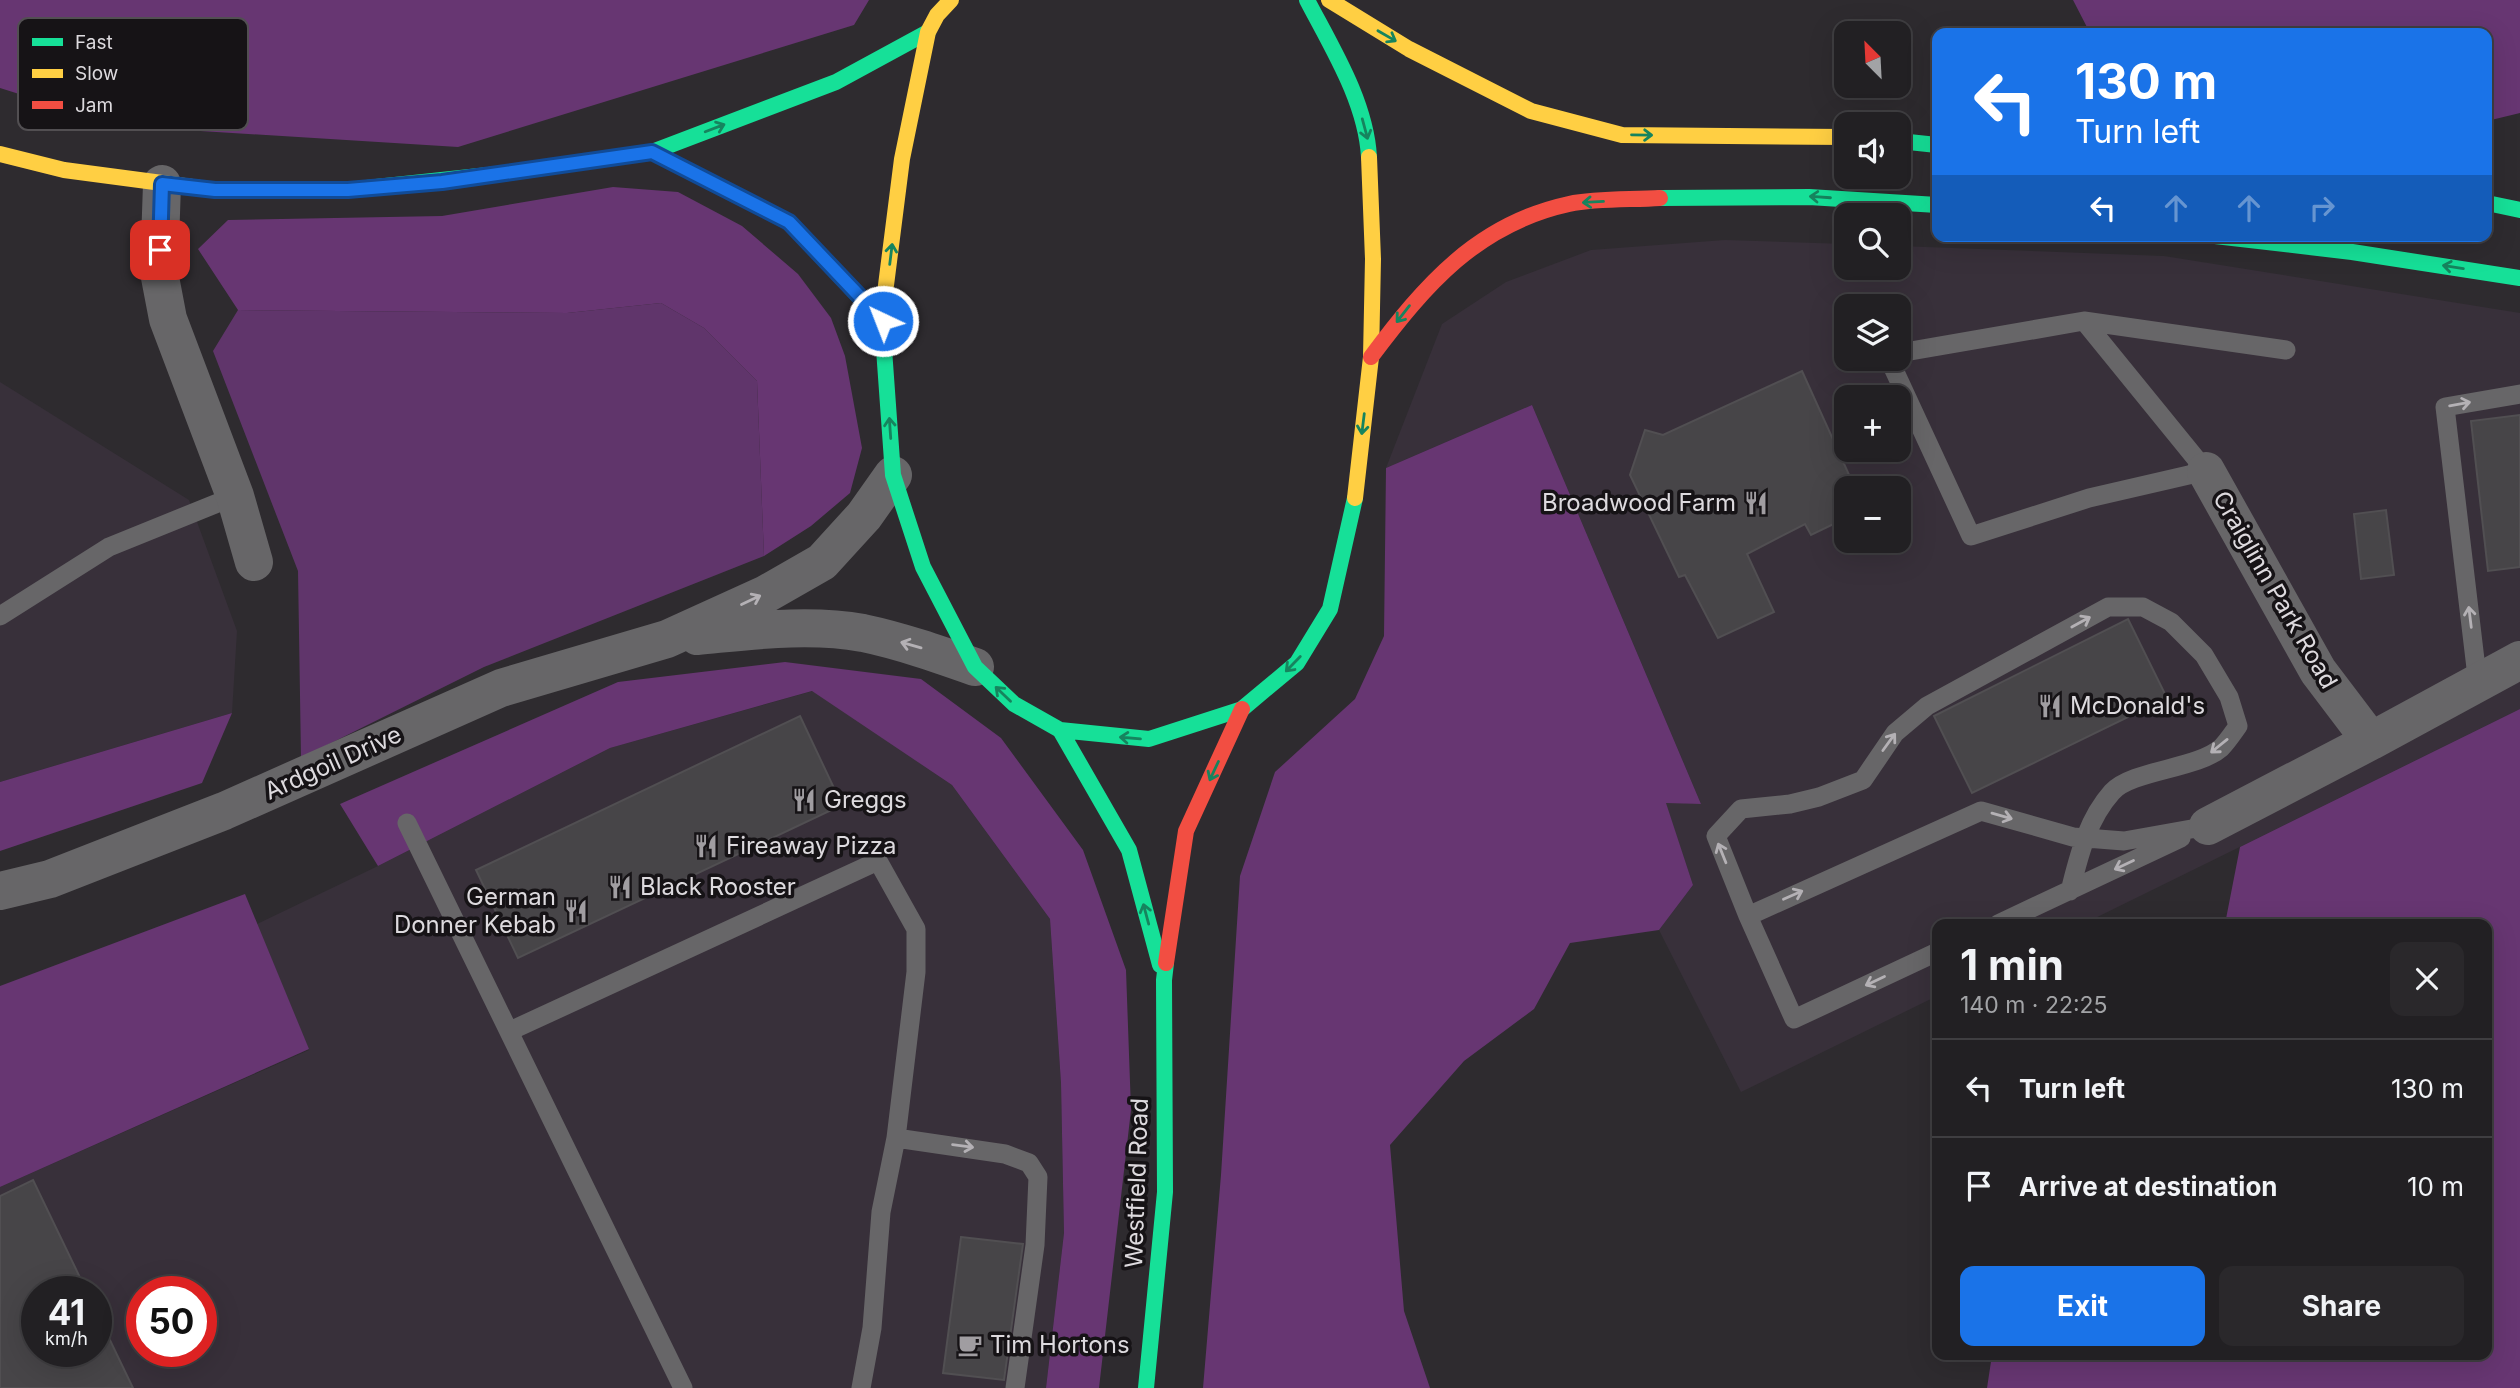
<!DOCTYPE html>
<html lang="en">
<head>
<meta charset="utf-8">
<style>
  body { margin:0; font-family:Inter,sans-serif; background:#2a282b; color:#f1f3f6; height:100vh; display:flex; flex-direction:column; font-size:26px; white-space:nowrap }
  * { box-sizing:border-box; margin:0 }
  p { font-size:23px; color:#a2a3a6 }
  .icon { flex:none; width:38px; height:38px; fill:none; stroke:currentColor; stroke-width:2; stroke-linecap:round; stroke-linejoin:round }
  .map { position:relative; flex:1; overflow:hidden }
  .sheet { position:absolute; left:1932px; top:919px; width:560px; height:441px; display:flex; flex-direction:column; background:#222023; border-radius:14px; box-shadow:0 7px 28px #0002,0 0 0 2px #3f3e41 }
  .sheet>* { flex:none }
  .top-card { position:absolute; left:1932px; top:28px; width:560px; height:214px; border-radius:14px; box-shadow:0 7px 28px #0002,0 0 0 2px #3f3e41; background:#1a73e8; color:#fff; overflow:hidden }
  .needle { width:46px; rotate:336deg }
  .buttons { position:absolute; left:1834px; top:21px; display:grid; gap:14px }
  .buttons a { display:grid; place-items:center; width:77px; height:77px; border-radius:14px; background:#222023; box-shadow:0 7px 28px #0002,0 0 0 2px #3f3e41; font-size:35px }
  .speed { position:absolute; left:21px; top:1276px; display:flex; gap:14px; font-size:35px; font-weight:700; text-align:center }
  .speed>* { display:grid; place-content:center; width:91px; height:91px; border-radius:50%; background:#222023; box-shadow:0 7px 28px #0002,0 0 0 2px #3f3e41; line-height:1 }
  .speed small { font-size:18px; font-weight:400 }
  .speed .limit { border:10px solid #d22; background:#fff; color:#111 }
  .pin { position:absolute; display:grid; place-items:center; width:60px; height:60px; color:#fff; margin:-30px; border-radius:14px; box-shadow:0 4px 10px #0006 }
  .me { position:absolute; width:77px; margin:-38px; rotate:317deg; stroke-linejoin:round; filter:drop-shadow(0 0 5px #0008) }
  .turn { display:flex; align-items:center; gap:24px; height:147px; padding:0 28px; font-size:32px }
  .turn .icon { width:91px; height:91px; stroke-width:2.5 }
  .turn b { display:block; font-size:49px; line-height:60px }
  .lanes { display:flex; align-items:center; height:66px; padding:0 28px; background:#0003; justify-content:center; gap:35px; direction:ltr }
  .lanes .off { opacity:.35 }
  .round { display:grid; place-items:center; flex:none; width:74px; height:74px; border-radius:14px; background:#2a282b }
  .headline { display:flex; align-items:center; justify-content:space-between; height:119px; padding:0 28px }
  h1 { font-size:42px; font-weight:700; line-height:52px }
  .button { display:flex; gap:14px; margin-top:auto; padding:14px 28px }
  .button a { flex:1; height:80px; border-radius:14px; background:#1a73e8; color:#fff; font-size:28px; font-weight:700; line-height:80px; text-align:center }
  .button a+a { background:#2a282b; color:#f1f3f6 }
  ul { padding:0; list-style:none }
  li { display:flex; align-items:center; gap:21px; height:98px; padding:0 28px; border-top:2px solid #3f3e41 }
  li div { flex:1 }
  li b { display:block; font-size:26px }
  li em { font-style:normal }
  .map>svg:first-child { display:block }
  .built { fill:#38303a; fill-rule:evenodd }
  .green { fill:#60356b }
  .forest { fill:#673672 }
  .building { fill:#474548; stroke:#514f52; stroke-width:2 }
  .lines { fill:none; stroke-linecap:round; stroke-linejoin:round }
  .lane { stroke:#676668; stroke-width:19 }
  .street { stroke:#676668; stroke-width:38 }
  .fast { stroke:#16e098; stroke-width:16 }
  .slow { stroke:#ffcf43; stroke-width:16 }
  .jam { stroke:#f24e42; stroke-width:16 }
  .oneway { stroke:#16845e }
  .oneway2 { stroke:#b4b1b5 }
  .route-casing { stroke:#114b97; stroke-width:18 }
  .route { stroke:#1a73e8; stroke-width:12 }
  .labels { text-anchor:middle; stroke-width:7; stroke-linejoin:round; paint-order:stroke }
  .poi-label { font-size:24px; fill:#dddade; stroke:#161316; text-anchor:start }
  .street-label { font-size:24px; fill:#dddade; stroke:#161316 }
  .key { fill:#161316; stroke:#524f52; stroke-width:2 }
  .key-label { font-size:19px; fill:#dddade }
</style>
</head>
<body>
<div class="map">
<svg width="2520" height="1388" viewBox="0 0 2520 1388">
  <rect width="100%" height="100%" fill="#2e2b2f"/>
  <!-- built -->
  <path class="built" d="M1725 240 1846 244V268H1899V246L2164 256 2520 313V709L2083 924H1937V996L1741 1092 1659 930 1693 885 1665 802 1701 804 1532 405 1386 468 1442 324 1506 282 1591 250ZM1846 306H1899V359H1846ZM1846 397H1899V450H1846ZM1846 488H1899V541H1846Z
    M0 382 189 500 237 631 232 713 0 782Z
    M813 691 952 785 1050 919 1061 1083 1064 1233 1046 1388H0V1187L309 1050 257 924 378 866 610 748ZM37 1292H96V1351H37ZM142 1292H201V1351H142Z"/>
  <!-- green -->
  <path class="green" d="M661 303 704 328 757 381 764 556 484 667 301 758 298 571 213 351 238 310 567 313Z"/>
  <!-- forest -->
  <path class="forest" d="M0 0H869L854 25 458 147 121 126 0 88Z
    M2073 0H2520V113L2487 121V33H2090Z
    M613 187 678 192 742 226 798 274 831 318 845 356 862 448 850 493 811 526 764 556 757 381 704 328 661 303 567 313 238 310 198 249 228 220 442 216Z
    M1532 405 1701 804 1666 803 1693 885 1659 930 1570 943 1534 1009 1464 1061 1390 1145 1404 1311 1430 1388H1203L1221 1175 1240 876 1275 772 1355 699 1384 636 1386 468Z
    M785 662 921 679 1001 738 1083 850 1126 970 1131 1110 1099 1388H1046L1064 1233 1061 1083 1050 919 952 785 812 691 610 748 378 866 340 804 618 682Z
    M2520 709V1388H1987L1992 1355 2487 1354V924H2225L2240 847Z
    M232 713 202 783 0 851V782Z
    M245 894 309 1049 0 1187V986Z"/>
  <!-- building -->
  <path class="building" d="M1802 371 1855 488H1846V518L1811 535 1805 524 1747 554 1774 612 1718 638 1685 575 1679 577 1630 475 1645 430 1663 435Z
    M2520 415V567L2488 571 2471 421Z
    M2386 510 2394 575 2361 579 2354 514Z
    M2128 619 2167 698 1972 793 1934 716Z
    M800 716 842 805 518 958 476 870Z
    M33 1180 87 1292H37V1351H96V1311L133 1388H0V1196Z
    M961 1237 1023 1244 1004 1380 943 1373Z"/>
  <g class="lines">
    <!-- lane -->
    <path class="lane" d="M2084 321 2286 350
      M1889 359 1971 536 2089 498 2206 471 2084 321 1899 353
      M0 616 109 547 235 496
      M2478 685 2445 407 2520 394
      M407 823 683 1388
      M1748 916 1716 836 1741 809 1790 804 1819 797 1863 780 1895 733 1927 706 2108 607H2143L2171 622 2204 655 2229 697 2238 726C2233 733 2227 742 2221 748 2197 769 2132 770 2112 792 2087 820 2079 856 2070 891
      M1998 924 2181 838
      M1937 952 1794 1019 1748 916 1981 811 2073 837 2124 841 2208 826
      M510 1031 878 861 916 929V972L896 1138 881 1212 872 1328 861 1388
      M896 1138 1005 1154 1029 1163 1038 1177 1035 1245 1015 1388"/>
    <!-- street -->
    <path class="street" d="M162 184 159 272 168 319 235 496 254 562
      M2206 471 2318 671 2371 741 2520 660
      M697 636C751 631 808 623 863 633 901 641 938 654 975 667
      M2208 826 2371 741
      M0 891 50 879 224 811 501 688 667 639 766 594 822 562 864 516 893 475"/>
    <!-- fast -->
    <path class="fast" d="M1307 0C1332 48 1366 102 1369 157
      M1899 141 1937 145
      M652 152 789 222 882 321
      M289 190H348L507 173 652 152 836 82 928 32
      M1660 198 1809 197 1937 205
      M2487 203 2520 210
      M2215 236 2352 252 2520 278
      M884 301 882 321 893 475 923 567 975 667 1014 704 1060 730 1149 739 1242 709 1297 663 1330 609 1355 498
      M1060 730 1129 850 1160 965
      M1146 1388 1165 1192 1164 980 1166 963"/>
    <!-- slow -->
    <path class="slow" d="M1329 0 1409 49 1531 111 1622 135 1846 137
      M0 154 64 170 215 190H289
      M884 301 902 159 928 32 937 15 951 0
      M1355 498 1371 357 1373 259 1369 157"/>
    <!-- jam -->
    <path class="jam" d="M1371 357C1425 285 1477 224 1569 204 1598 198 1631 200 1660 198
      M1166 963 1186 831 1242 709"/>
  </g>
  <!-- one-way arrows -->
  <defs><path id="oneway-shaft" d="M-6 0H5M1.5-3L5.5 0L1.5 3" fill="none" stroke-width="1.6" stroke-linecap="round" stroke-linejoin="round" transform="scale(1.75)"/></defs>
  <g class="oneway">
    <use href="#oneway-shaft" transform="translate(1387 36) rotate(30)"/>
    <use href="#oneway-shaft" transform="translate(715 128) rotate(-21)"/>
    <use href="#oneway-shaft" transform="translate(1365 129) rotate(75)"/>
    <use href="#oneway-shaft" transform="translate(1642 135) rotate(1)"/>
    <use href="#oneway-shaft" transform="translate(1820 197) rotate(-176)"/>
    <use href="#oneway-shaft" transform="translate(1593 202) rotate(177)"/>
    <use href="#oneway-shaft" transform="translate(891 254) rotate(-83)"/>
    <use href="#oneway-shaft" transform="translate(2453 267) rotate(-171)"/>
    <use href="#oneway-shaft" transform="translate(1403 314) rotate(128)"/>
    <use href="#oneway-shaft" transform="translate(1363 424) rotate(97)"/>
    <use href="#oneway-shaft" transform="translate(890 428) rotate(-94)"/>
    <use href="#oneway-shaft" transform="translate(1293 664) rotate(134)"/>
    <use href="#oneway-shaft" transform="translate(1003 694) rotate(-136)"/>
    <use href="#oneway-shaft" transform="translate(1130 738) rotate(-175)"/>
    <use href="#oneway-shaft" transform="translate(1214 771) rotate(115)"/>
    <use href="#oneway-shaft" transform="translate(1146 914) rotate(-105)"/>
  </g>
  <g class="oneway2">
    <use href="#oneway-shaft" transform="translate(2460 404) rotate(-10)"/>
    <use href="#oneway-shaft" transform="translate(751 600) rotate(-25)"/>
    <use href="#oneway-shaft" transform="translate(2470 617) rotate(-97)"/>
    <use href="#oneway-shaft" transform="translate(2081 622) rotate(-29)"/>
    <use href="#oneway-shaft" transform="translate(911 645) rotate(-164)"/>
    <use href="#oneway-shaft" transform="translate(1889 742) rotate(-54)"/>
    <use href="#oneway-shaft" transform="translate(2219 746) rotate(141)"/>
    <use href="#oneway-shaft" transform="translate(2002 816) rotate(16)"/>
    <use href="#oneway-shaft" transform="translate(1722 853) rotate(-112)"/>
    <use href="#oneway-shaft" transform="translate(2124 865) rotate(155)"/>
    <use href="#oneway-shaft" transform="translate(1793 895) rotate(-24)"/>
    <use href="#oneway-shaft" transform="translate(1875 981) rotate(155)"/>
    <use href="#oneway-shaft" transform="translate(963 1146) rotate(7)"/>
  </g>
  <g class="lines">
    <!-- route casing -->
    <g class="route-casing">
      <path id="route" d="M160 250 162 184 215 190H348L442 182 652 152 789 222 883 321"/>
    </g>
    <!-- route -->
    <use href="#route" class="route"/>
  </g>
  <!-- icons -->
  <defs>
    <g id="restaurant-bare" transform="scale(1.89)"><path d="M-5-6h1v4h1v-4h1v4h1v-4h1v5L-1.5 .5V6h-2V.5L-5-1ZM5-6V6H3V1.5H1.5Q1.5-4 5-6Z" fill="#a09da1" stroke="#161316" stroke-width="2.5" paint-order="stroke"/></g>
    <g id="cafe-bare" transform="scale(1.89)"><path d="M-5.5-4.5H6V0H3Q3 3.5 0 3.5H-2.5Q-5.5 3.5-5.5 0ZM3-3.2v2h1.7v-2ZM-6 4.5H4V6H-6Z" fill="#a09da1" stroke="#161316" stroke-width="2.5" paint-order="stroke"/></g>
  </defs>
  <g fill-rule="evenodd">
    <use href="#restaurant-bare" x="1756" y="503"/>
    <use href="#restaurant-bare" x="2050" y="706"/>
    <use href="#restaurant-bare" x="804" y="800"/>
    <use href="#restaurant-bare" x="706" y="846"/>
    <use href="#restaurant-bare" x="620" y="887"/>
    <use href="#restaurant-bare" x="576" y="911"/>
    <use href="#cafe-bare" x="970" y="1345"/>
  </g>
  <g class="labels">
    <!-- poi labels -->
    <g class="poi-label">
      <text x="1736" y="511" text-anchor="end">Broadwood Farm</text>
      <text x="2070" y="714">McDonald's</text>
      <text x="824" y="808">Greggs</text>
      <text x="726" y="854">Fireaway Pizza</text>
      <text x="640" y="895">Black Rooster</text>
      <text x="556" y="905" text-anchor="end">German<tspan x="556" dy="28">Donner Kebab</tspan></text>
      <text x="990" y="1353">Tim Hortons</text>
    </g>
    <!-- street labels -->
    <g class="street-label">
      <text transform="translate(2275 590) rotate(60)" y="8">Craiglinn Park Road</text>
      <text transform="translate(333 763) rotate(-24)" y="8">Ardgoil Drive</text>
      <text transform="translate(1137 1183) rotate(-88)" y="8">Westfield Road</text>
    </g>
  </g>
  <!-- legend -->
  <rect x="18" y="18" width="230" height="112" rx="10" class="key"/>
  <rect x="32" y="38" width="31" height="8" fill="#16e098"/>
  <rect x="32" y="69" width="31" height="9" fill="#ffcf43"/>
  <rect x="32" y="101" width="31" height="8" fill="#f24e42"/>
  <g class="key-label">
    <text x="75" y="49">Fast</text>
    <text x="75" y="80">Slow</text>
    <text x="75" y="112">Jam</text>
  </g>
</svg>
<div class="buttons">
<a><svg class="needle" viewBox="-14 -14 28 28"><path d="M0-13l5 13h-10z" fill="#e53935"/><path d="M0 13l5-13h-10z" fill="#a2a3a6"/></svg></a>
<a><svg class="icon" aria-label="sound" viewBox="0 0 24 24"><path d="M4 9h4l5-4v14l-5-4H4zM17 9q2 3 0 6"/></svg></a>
<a><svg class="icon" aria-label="search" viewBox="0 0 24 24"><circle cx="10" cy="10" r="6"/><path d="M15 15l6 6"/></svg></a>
<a><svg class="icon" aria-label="layers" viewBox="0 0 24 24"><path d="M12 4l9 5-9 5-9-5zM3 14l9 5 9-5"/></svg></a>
<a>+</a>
<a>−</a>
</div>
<div class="speed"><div>41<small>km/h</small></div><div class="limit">50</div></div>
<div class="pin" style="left:160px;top:250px;background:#d93025"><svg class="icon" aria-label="arrive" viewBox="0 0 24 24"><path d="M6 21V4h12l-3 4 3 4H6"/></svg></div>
<svg class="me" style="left:883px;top:321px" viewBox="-20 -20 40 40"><circle r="17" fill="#1a73e8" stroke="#fff" stroke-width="3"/><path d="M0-11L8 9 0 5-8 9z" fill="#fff"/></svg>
<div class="top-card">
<div class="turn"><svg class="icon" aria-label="left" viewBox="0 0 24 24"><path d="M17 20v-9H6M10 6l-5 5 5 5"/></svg><div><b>130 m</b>Turn left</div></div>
<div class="lanes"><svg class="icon" aria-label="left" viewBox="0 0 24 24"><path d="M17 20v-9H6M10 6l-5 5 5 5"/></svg><svg class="icon off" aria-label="ahead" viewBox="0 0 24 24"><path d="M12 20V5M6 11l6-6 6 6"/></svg><svg class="icon off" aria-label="ahead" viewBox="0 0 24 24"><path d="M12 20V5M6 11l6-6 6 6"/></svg><svg class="icon off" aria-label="right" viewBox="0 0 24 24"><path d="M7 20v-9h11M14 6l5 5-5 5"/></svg></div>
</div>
<section class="sheet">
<div class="headline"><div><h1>1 min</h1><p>140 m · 22:25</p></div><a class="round"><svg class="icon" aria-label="close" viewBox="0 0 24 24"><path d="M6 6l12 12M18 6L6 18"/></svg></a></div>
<ul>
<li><svg class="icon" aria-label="left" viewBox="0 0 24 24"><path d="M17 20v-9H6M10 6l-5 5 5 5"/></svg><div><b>Turn left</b></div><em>130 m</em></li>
<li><svg class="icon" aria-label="arrive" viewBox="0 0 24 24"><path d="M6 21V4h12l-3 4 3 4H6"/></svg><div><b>Arrive at destination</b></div><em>10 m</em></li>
</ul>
<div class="button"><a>Exit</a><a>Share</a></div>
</section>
</div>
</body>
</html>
